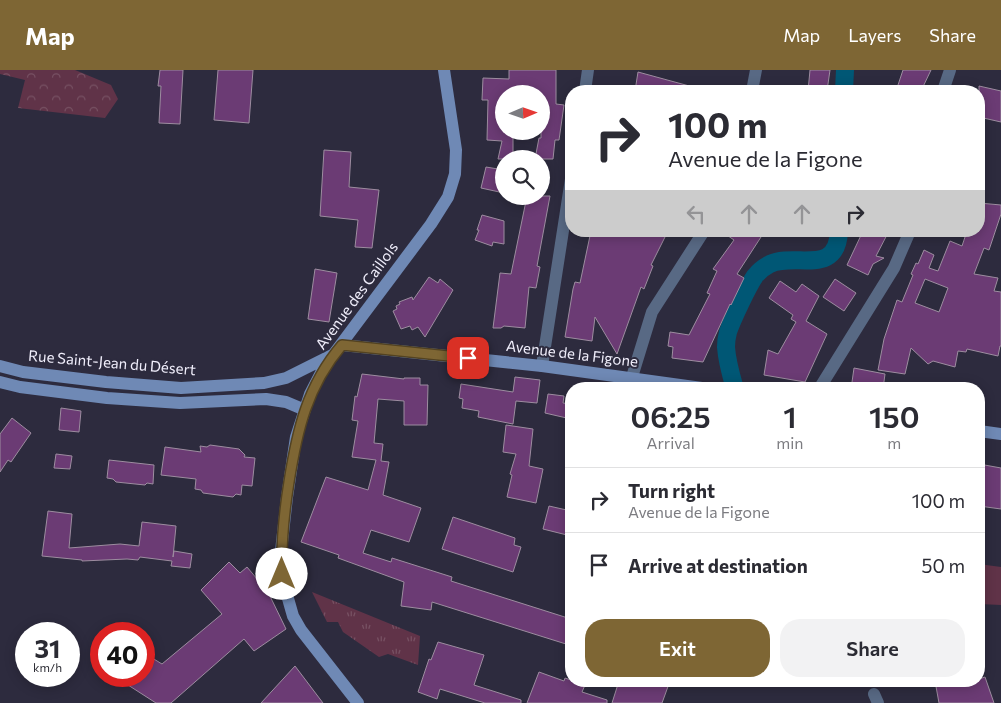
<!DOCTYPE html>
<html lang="en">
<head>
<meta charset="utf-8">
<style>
  body { margin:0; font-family:Commissioner,sans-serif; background:#f2f2f3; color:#2b2b33; height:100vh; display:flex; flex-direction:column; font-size:19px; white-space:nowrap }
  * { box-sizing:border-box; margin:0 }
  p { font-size:16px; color:#7c7c81 }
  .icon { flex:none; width:28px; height:28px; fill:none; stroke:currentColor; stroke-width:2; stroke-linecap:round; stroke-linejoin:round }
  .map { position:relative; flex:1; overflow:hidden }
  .sheet { position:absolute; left:565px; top:312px; width:420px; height:305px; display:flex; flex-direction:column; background:#fff; border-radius:20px; box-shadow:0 2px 12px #0003 }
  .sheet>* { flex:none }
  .hud { position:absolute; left:565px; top:15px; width:420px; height:152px; border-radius:20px; box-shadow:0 2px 12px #0003; background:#fff; color:#2b2b33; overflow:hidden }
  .needle { width:32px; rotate:88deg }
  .buttons { position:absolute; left:495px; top:15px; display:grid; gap:10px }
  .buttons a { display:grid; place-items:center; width:55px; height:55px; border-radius:50%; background:#fff; box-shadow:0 2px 12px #0003; font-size:25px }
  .speed { position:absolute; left:15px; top:552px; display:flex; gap:10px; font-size:25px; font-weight:700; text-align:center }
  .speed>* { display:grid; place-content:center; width:65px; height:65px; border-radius:50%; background:#fff; box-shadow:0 2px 12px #0003; line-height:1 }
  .speed small { font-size:12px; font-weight:400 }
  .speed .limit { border:8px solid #d22; background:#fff; color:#111 }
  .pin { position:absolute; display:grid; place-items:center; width:42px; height:42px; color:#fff; margin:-21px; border-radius:10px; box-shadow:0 2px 8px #0006 }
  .me { position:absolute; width:55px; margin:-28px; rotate:0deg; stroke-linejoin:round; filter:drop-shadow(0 0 4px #0008) }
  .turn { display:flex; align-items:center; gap:18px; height:105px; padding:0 20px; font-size:22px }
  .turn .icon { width:65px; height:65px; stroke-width:2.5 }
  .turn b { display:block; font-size:35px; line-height:42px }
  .lanes { display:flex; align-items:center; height:48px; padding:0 20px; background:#0003; justify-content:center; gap:25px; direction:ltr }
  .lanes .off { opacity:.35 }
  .eta { display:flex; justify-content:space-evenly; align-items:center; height:85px; text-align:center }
  .eta b { font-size:30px; font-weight:600; line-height:35px }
  .action { display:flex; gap:10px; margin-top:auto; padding:10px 20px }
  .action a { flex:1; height:58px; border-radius:20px; background:#7e6634; color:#fff; font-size:20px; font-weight:600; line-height:58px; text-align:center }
  .action a+a { background:#f2f2f3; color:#2b2b33 }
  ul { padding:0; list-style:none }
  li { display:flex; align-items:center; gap:15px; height:65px; padding:0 20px; border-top:1px solid #e1e1e2 }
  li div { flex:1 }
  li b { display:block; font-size:19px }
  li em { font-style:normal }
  header { display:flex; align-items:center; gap:30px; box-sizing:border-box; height:70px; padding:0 25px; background:#7e6634; color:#fff }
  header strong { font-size:24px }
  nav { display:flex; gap:28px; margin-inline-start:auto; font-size:18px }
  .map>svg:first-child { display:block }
  .grass { fill:url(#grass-tufts) }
  .forest { fill:url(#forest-crowns) }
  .pitch { fill:#603348 }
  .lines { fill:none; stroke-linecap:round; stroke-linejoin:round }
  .canal { stroke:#005775; stroke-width:18 }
  .building { fill:#6b3b74; stroke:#9d8da0; fill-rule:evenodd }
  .street { stroke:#586984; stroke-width:12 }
  .secondary { stroke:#6f89b5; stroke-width:12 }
  .route-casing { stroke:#524222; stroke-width:12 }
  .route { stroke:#7e6634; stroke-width:9 }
  .labels { text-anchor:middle; stroke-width:4; stroke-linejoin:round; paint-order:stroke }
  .street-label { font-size:15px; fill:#f0eefb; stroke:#2d2b3e }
</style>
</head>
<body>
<header>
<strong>Map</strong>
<nav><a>Map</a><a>Layers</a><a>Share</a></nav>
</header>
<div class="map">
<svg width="1001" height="633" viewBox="0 0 1001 633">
  <defs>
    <pattern id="grass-tufts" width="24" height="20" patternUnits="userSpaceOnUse" patternTransform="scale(1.25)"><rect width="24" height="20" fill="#603348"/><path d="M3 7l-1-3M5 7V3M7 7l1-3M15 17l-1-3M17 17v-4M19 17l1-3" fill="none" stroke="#775163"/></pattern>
    <pattern id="forest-crowns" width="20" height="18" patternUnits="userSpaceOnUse" patternTransform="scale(1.25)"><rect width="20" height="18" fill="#603348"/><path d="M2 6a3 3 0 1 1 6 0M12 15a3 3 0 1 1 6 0" fill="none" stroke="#775163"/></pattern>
  </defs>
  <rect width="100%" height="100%" fill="#2d2b3e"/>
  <!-- grass -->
  <path class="grass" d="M312 522 420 566 418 595 388 584 379 587 343 562 338 552H327Z"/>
  <!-- forest -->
  <path class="forest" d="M0 0H75L111 15 118 29 105 48 18 38 25 10 0 4Z"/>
  <!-- pitch -->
  <path class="pitch" d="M979 494 1001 497V535L979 534Z"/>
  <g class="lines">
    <!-- canal -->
    <path class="canal" d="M844 21 845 0
      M735 319C731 305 727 292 726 277 726 273 727 266 728 262 732 250 748 216 755 206 759 201 764 197 770 194 796 182 837 207 839 161"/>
  </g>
  <!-- building -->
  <path class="building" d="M160 0H183L180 54 159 53 161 16H158Z
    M218 0H253L249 53 214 50Z
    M509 0H556V34L564 35 559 70H555L553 89H535L539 68H541V24H504V63V61H513V89H498L502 71 487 70 488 30H482L483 8 509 9Z
    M810 0H830L827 21H808Z
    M903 0H931L921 21H896Z
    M638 2 693 17 692 21H635Z
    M979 16 1001 21V52L979 47Z
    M324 80 351 82 349 117 379 120 372 178 355 177 358 150 320 146Z
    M486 97 504 100V123L481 118Z
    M527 126H550L537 196 540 197 536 218 529 217 525 258 504 256 501 258H493L500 203 511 204Z
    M979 133 1001 135V144L989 180 984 178 974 204 998 208 994 221 1001 222V276H1000L998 286 967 279 966 282 958 281 955 297 933 291 928 294 911 278 905 304 878 300 884 269 897 230 902 232 913 205 911 204 916 193 918 194 924 180 934 185 929 198 938 201 950 171 962 176 967 161H979ZM925 209 948 218 939 242 915 233Z
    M482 145 504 151V174L493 172 492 176 475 170 479 160H477Z
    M591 161H603L617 165 618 161H668L651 195 653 196 644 219 641 217 617 284 595 247 592 271 565 267 573 219 575 212 580 213Z
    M721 161H753L761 167 737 204 744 208 731 235 730 234 703 292 672 288 673 277 668 276 670 262 689 265 710 224 707 223 717 201 713 199 734 170Z
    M863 161H889L876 186 884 188 873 194 868 205 847 195Z
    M315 199 337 203 329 252 308 249Z
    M429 207 438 213 440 209 453 220 425 267 418 257 412 260 410 256 401 259 393 241 397 239 396 236 400 234 399 232 412 227 413 230Z
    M835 209 856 223 844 241 823 227Z
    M780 211 796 222 802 214 819 226 806 251 827 264 805 312 764 305 768 280 778 284 796 252 791 249 793 245 769 228Z
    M854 298 885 304 883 319H851Z
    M362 304 404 309V308H420V315H428L427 355H404V331L378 329 374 373 383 374 381 391 389 392 383 425 421 438 409 472 371 460 363 483 391 492 392 488 452 507 451 511 571 549V559L566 574 432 532 431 540 401 536 404 512 338 488 339 485 301 472 326 407 368 420 376 390 352 387 358 351 352 350 355 326 357 327Z
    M515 307 540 310 537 333 516 331 513 354 478 347 479 341 462 338 463 329 459 328 461 314 513 322Z
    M548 324 564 326 563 333 571 334V349L545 343Z
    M61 338 81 341 79 362 59 360Z
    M12 348 31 363 11 392 8 390 0 402V364Z
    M506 355 533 359 529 396 543 399 536 433 507 427 512 405 510 404 516 384 503 382Z
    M210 375 239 379 245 385 244 387 255 388 252 416 242 415 241 425 236 424 233 427 203 423 201 420 195 419 196 409 161 405 165 377 201 382 200 376 207 377Z
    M56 384 72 386 70 399 54 398Z
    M109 390 154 395 153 414 147 413 145 415 116 412 113 409 107 408Z
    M979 394 1001 398V439L979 436Z
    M549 436 571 441V466L543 459Z
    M48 441 72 444 69 478 120 474 139 476 142 452 176 456 173 487 174 481 192 484 190 498 171 496 172 491 140 487 138 490 127 489 82 491V490L42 486Z
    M453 447 515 468 514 475 521 477 513 502 442 479Z
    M229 492 240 503 247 497 268 522 286 559 254 581 244 569 171 633H156L114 606H144V583L162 594 222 544 201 520Z
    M438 572 484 585 474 615 521 630V633H485L440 619 437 629 418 622 429 589 431 590Z
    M295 596 323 633H261Z
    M539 602 564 611 565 608 585 615 582 622 607 630V633H527Z
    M985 607 994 633H939L935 611H979V609Z
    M619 611H670L662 633H612Z"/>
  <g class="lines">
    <!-- street -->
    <path class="street" d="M585 21 588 0
      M752 21 756 0
      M943 21 950 0
      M542 296 571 109
      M632 307 652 242 704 161
      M819 319 894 198 910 161
      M874 624 878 633"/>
    <!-- secondary -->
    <path class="secondary" d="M342 275 542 296 709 319
      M0 296 23 302 106 312 181 318 264 313 286 308 332 285
      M0 312 20 317 107 328 180 333 266 329 286 332 305 340
      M979 361 1001 364
      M358 633 301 560 293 546 281 504V481L287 427 296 367 310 324 324 297 431 154 448 127 455 104 456 80 444 0"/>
  </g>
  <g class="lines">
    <!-- route casing -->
    <g class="route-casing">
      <path id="route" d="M282 504C281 474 284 443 289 412 297 361 307 316 342 275L468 288"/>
    </g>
    <!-- route -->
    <use href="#route" class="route"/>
  </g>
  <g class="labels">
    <!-- street labels -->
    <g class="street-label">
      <text transform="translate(357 226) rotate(-54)" y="5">Avenue des Caillols</text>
      <text transform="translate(572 284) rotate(7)" y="5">Avenue de la Figone</text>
      <text transform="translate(112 293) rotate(5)" y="5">Rue Saint-Jean du Désert</text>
    </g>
  </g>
</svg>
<div class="buttons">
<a><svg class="needle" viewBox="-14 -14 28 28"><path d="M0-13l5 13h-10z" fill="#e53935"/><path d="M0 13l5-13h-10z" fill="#7c7c81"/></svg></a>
<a><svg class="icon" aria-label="search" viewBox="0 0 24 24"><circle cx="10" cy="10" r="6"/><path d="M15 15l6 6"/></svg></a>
</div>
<div class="speed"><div>31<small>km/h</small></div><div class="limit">40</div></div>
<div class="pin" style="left:468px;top:288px;background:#d93025"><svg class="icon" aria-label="arrive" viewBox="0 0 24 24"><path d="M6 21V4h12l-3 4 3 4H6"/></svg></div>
<svg class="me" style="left:282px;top:504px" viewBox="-20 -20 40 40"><circle r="19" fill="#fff"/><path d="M0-13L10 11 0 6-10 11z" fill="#7e6634"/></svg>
<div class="hud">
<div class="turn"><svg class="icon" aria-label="right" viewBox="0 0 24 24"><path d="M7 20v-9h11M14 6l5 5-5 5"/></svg><div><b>100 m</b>Avenue de la Figone</div></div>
<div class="lanes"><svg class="icon off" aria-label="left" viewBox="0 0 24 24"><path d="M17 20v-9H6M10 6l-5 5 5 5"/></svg><svg class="icon off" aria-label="ahead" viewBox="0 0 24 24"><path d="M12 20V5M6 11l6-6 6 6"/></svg><svg class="icon off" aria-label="ahead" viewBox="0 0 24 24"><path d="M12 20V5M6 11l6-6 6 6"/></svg><svg class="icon" aria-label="right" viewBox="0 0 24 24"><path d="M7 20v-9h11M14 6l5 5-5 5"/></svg></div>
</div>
<section class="sheet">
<div class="eta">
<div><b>06:25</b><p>Arrival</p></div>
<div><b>1</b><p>min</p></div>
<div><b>150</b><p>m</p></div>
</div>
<ul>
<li><svg class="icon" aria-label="right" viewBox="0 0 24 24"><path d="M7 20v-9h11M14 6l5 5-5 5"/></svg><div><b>Turn right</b><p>Avenue de la Figone</p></div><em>100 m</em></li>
<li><svg class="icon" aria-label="arrive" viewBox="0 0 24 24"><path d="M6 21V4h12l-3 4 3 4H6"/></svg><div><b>Arrive at destination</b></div><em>50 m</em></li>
</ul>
<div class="action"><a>Exit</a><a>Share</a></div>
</section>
</div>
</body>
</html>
